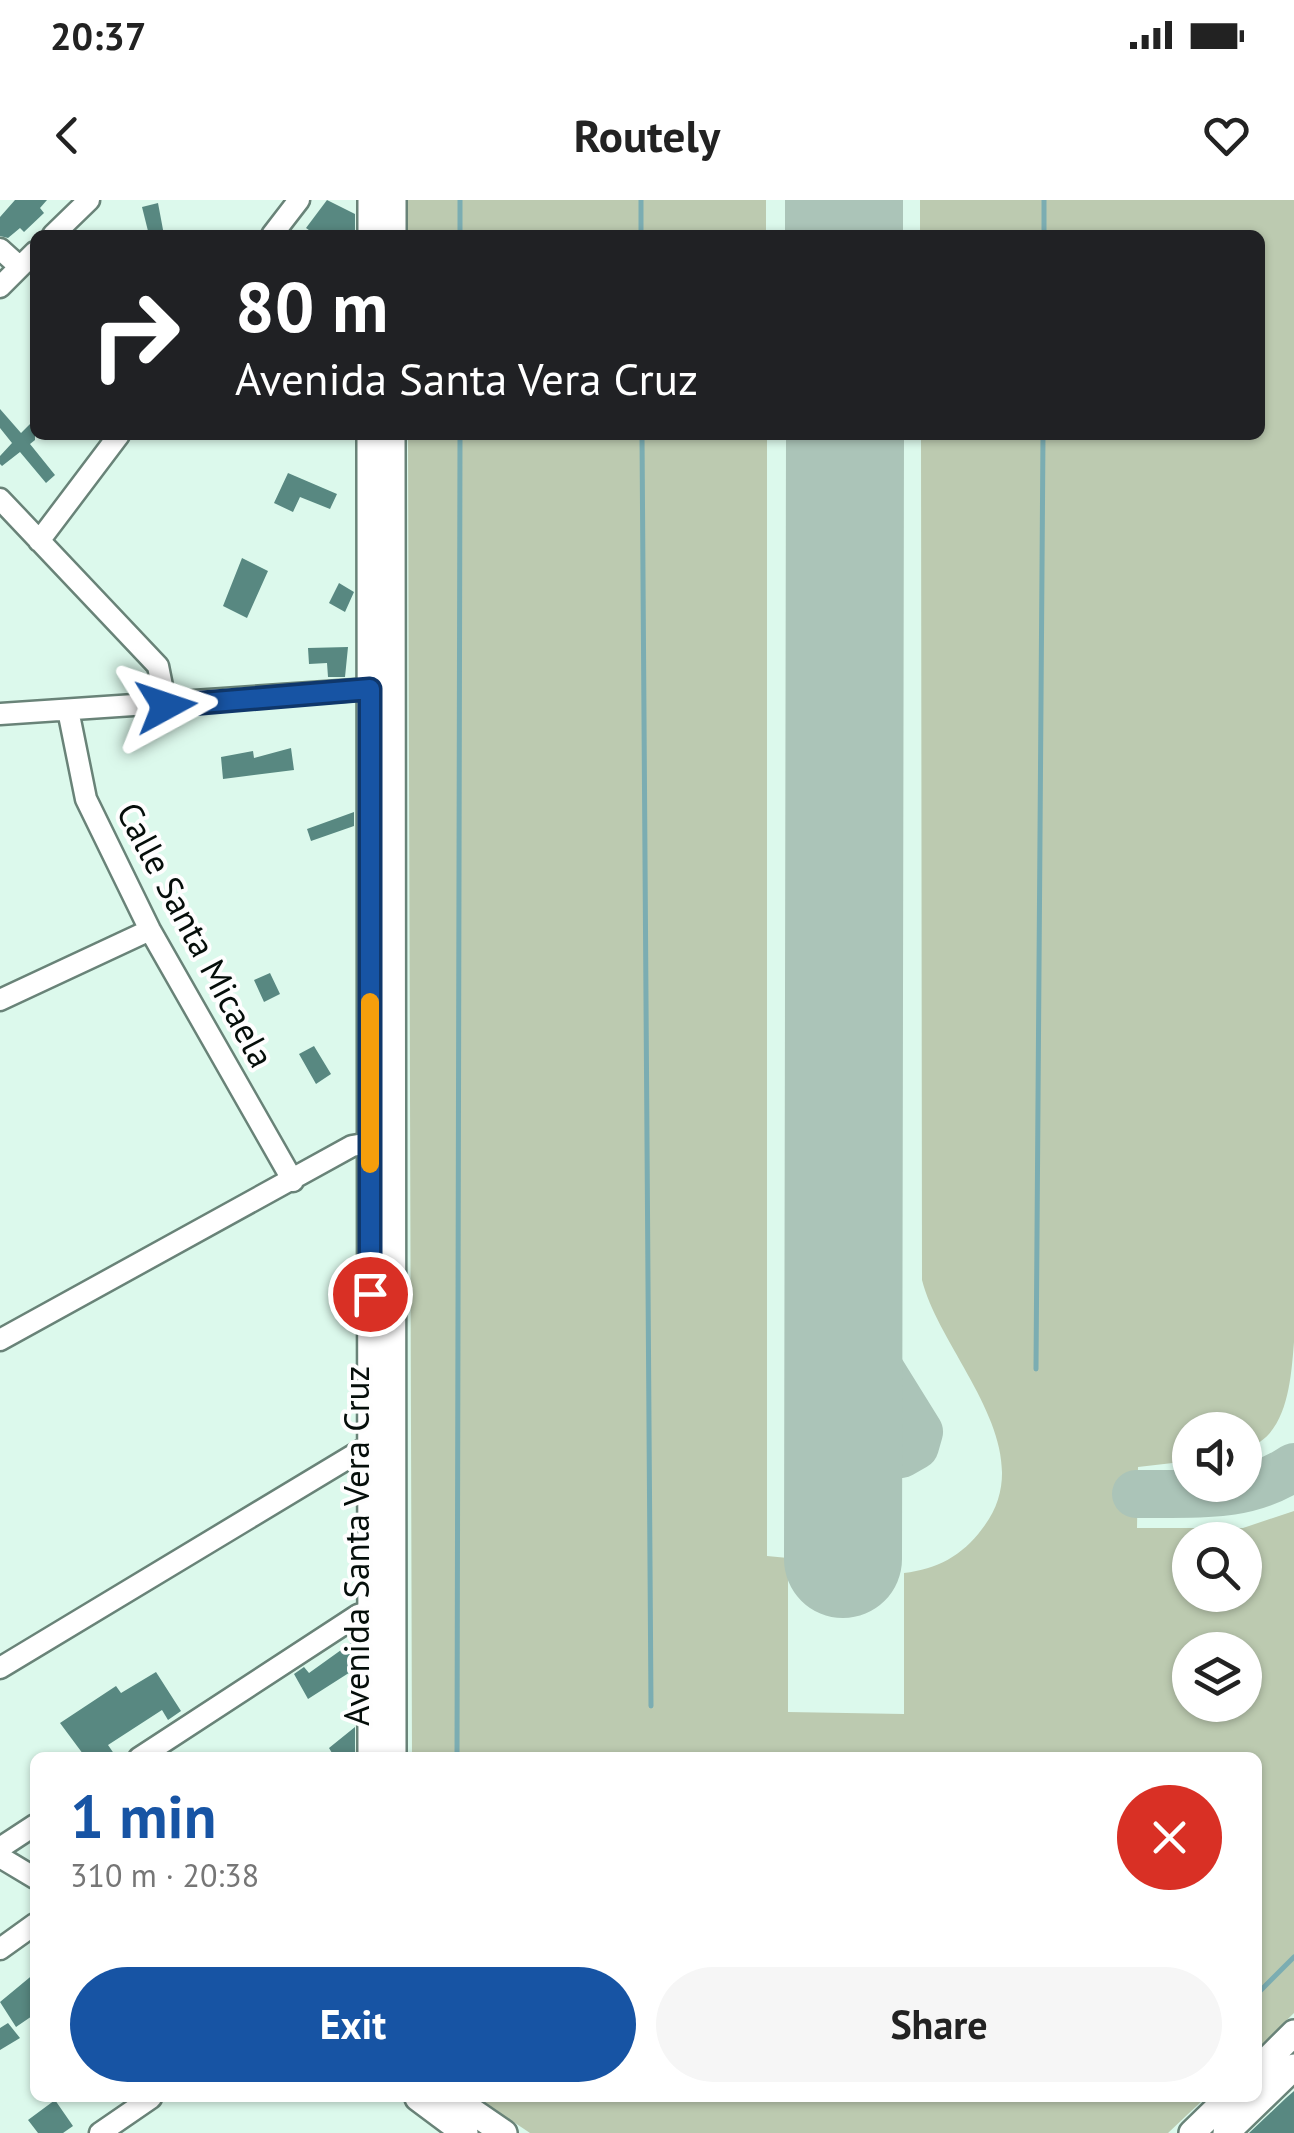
<!DOCTYPE html>
<html lang="en">
<head>
<meta charset="utf-8">
<style>
  body { margin:0; font-family:"PT Sans",sans-serif; background:#f6f6f6; color:#222; height:100vh; display:flex; flex-direction:column; font-size:38px; white-space:nowrap }
  * { box-sizing:border-box; margin:0 }
  p { font-size:32px; color:#767676 }
  .icon { flex:none; width:55px; height:55px; fill:none; stroke:currentColor; stroke-width:2; stroke-linecap:round; stroke-linejoin:round }
  .map { position:relative; flex:1; overflow:hidden }
  .details { position:absolute; left:30px; top:1552px; width:1232px; height:350px; display:flex; flex-direction:column; background:#fff; border-radius:15px; box-shadow:0 2px 8px #0004 }
  .details>* { flex:none }
  .guide { position:absolute; left:30px; top:30px; width:1235px; height:210px; border-radius:15px; box-shadow:0 2px 8px #0004; background:#202124; color:#fff; overflow:hidden }
  .buttons { position:absolute; left:1172px; top:1212px; display:grid; gap:20px }
  .buttons a { display:grid; place-items:center; width:90px; height:90px; border-radius:50%; background:#fff; box-shadow:0 2px 8px #0004; font-size:50px }
  .pin { position:absolute; display:grid; place-items:center; width:85px; height:85px; color:#fff; margin:-42px; border:5px solid #fff; border-radius:50%; box-shadow:0 2px 10px #0007 }
  .me { position:absolute; width:110px; margin:-55px; rotate:85deg; stroke-linejoin:round; filter:drop-shadow(0 0 8px #0008) }
  .turn { display:flex; align-items:center; gap:35px; height:210px; padding:0 40px; font-size:45px }
  .turn .icon { width:130px; height:130px; stroke-width:2.5 }
  .turn b { display:block; font-size:70px; line-height:85px }
  .round { display:grid; place-items:center; flex:none; width:105px; height:105px; border-radius:52px; background:#f6f6f6 }
  .head { display:flex; align-items:center; justify-content:space-between; height:170px; padding:0 40px }
  h1 { font-size:60px; font-weight:600; line-height:75px; color:#1754a4 }
  .primary-button { display:flex; gap:20px; margin-top:auto; padding:20px 40px }
  .primary-button a { flex:1; height:115px; border-radius:60px; background:#1754a4; color:#fff; font-size:40px; font-weight:600; line-height:115px; text-align:center }
  .primary-button a+a { background:#f6f6f6; color:#222 }
  .status { display:flex; justify-content:space-between; align-items:center; height:70px; padding:0 50px; background:#fff; direction:ltr }
  .status svg { height:28px; fill:currentColor }
  header { display:flex; justify-content:space-between; align-items:center; height:130px; padding:0 40px; background:#fff; font-size:45px; font-weight:600 }
  .map>svg:first-child { display:block }
  .green { fill:#bccab0; fill-rule:evenodd }
  .lines { fill:none; stroke-linecap:round; stroke-linejoin:round }
  .stream { stroke:#7badb2; stroke-width:5 }
  .taxiway { stroke:#abc4b8; stroke-width:48 }
  .runway { stroke:#abc4b8; stroke-width:118 }
  .building { fill:#588881 }
  .minor-casing { stroke:#698378; stroke-width:25 }
  .major-casing { stroke:#698378; stroke-width:30 }
  .minor { stroke:#fff; stroke-width:20 }
  .major { stroke:#fff; stroke-width:25 }
  .route-casing { stroke:#0f376b; stroke-width:25 }
  .route { stroke:#1754a4; stroke-width:18 }
  .slow { stroke:#f59e0b; stroke-width:18 }
  .labels { text-anchor:middle; stroke-width:8; stroke-linejoin:round; paint-order:stroke }
  .street-label { font-size:35px; fill:#050e0a; stroke:#fefefe }
</style>
</head>
<body>
<div class="status"><b>20:37</b><svg viewBox="0 0 49 12"><path d="M0 12V9h3v3zM5 12V6h3v6zM10 12V3h3v9zM15 12V0h3v12zM26 1h20v11H26zM47 4h2v5h-2z"/></svg></div>
<header><svg class="icon" aria-label="back" viewBox="0 0 24 24"><path d="M15 5l-7 7 7 7"/></svg>Routely<svg class="icon" aria-label="heart" viewBox="0 0 24 24"><path d="M12 20l-8-8c-3-5 5-10 8-4 3-6 11-1 8 4z"/></svg></header>
<div class="map">
<svg width="1294" height="1933" viewBox="0 0 1294 1933">
  <rect width="100%" height="100%" fill="#dcf9ec"/>
  <!-- green -->
  <path class="green" d="M407 0H766V35H408Z
    M920 0H1294V1142C1291 1179 1288 1237 1245 1249V1230H1190V1261L1138 1267 1137 1328H1243L1294 1311V1813L1258 1848V1558L412 1557 408 235H767V1356L788 1358V1512L904 1514V1373C937 1369 962 1356 982 1329 1045 1249 941 1156 922 1080L921 235H1260V35H920ZM1245 1340V1395H1190V1340ZM1190 1450H1245V1505H1190Z
    M478 1898H1205L1168 1933H530Z"/>
  <g class="lines">
    <!-- stream -->
    <path class="stream" d="M460 0V35
      M641 0V35
      M1044 35V0
      M642 235 651 1506
      M1036 1169 1043 235
      M457 1558 460 235
      M1258 1793 1294 1757"/>
    <!-- taxiway -->
    <path class="taxiway" d="M844 1093 865 1145 919 1232 915 1246 901 1254
      M1136 1294C1194 1293 1245 1300 1294 1267"/>
    <!-- runway -->
    <path class="runway" d="M844 0V35
      M843 1359 845 235"/>
  </g>
  <!-- building -->
  <path class="building" d="M15 0H47L40 8 44 13 24 32 20 28 8 38 0 36V17Z
    M327 0 355 14V35H316L306 28Z
    M158 3 164 35H149L142 7Z
    M0 209 21 233 35 219V240L30 244 55 275 46 283 20 252 2 266 0 264V256L12 243 0 228Z
    M288 273 337 294 330 309 300 297 293 312 274 303Z
    M242 358 268 371 247 418 223 406Z
    M339 383 354 392 345 412 329 403Z
    M348 447 345 477H328L327 463 309 464 308 448Z
    M291 548 294 570 223 579 221 557 253 551 254 558Z
    M354 612V626L311 641 307 629Z
    M270 773 280 794 264 802 254 780Z
    M314 846 331 874 316 884 299 854Z
    M355 1440V1469L308 1499 294 1474 304 1467 309 1473Z
    M156 1472 181 1511 168 1520 162 1510 108 1545 117 1558H86L60 1523 116 1486 121 1493Z
    M355 1527V1552L346 1558H335L329 1548Z
    M35 1773V1814L16 1827 0 1802Z
    M8 1823 20 1838 0 1850V1828Z
    M1294 1891V1933H1249L1286 1898Z
    M55 1900 73 1926 63 1933H38L28 1920Z"/>
  <g class="lines">
    <!-- minor casing -->
    <g class="minor-casing">
      <path id="minor" d="M53 35 89 0
        M272 35 299 0
        M0 49 20 67
        M0 87 35 52
        M0 299 158 466 166 506
        M39 341 119 235
        M68 510 86 599 150 730 293 981
        M0 514 370 489
        M0 800 150 730
        M0 1140 352 946 370 943
        M0 1468 370 1245
        M139 1558 358 1415 371 1411
        M0 1648 35 1625
        M0 1657 35 1678
        M0 1749 35 1724
        M100 1933 151 1898"/>
    </g>
    <!-- major casing -->
    <g class="major-casing">
      <path id="major" d="M371 35V0
        M393 35V0
        M370 235 371 1558
        M392 235 393 1558
        M1258 1869 1294 1833
        M418 1898 465 1933
        M453 1898 504 1933
        M1192 1933 1228 1898
        M1226 1933 1294 1867"/>
    </g>
    <!-- minor -->
    <use href="#minor" class="minor"/>
    <!-- major -->
    <use href="#major" class="major"/>
  </g>
  <g class="lines">
    <!-- route casing -->
    <g class="route-casing">
      <path id="route" d="M166 506 370 489V1094"/>
    </g>
    <!-- route -->
    <use href="#route" class="route"/>
    <!-- slow -->
    <path class="slow" d="M370 802V964"/>
  </g>
  <g class="labels">
    <!-- street labels -->
    <g class="street-label">
      <text transform="translate(195 735) rotate(62)" y="12">Calle Santa Micaela</text>
      <text transform="translate(357 1346) rotate(-90)" y="12">Avenida Santa Vera Cruz</text>
    </g>
  </g>
</svg>
<div class="buttons">
<a><svg class="icon" aria-label="sound" viewBox="0 0 24 24"><path d="M4 9h4l5-4v14l-5-4H4zM17 9q2 3 0 6"/></svg></a>
<a><svg class="icon" aria-label="search" viewBox="0 0 24 24"><circle cx="10" cy="10" r="6"/><path d="M15 15l6 6"/></svg></a>
<a><svg class="icon" aria-label="layers" viewBox="0 0 24 24"><path d="M12 4l9 5-9 5-9-5zM3 14l9 5 9-5"/></svg></a>
</div>
<div class="pin" style="left:370px;top:1094px;background:#d93025"><svg class="icon" aria-label="arrive" viewBox="0 0 24 24"><path d="M6 21V4h12l-3 4 3 4H6"/></svg></div>
<svg class="me" style="left:166px;top:506px" viewBox="-20 -20 40 40"><path d="M0-17L14 15 0 8-14 15z" fill="#1754a4" stroke="#fff" stroke-width="4"/></svg>
<div class="guide">
<div class="turn"><svg class="icon" aria-label="right" viewBox="0 0 24 24"><path d="M7 20v-9h11M14 6l5 5-5 5"/></svg><div><b>80 m</b>Avenida Santa Vera Cruz</div></div>
</div>
<section class="details">
<div class="head"><div><h1>1 min</h1><p>310 m · 20:38</p></div><a class="round" style="background:#d93025;color:#fff"><svg class="icon" aria-label="close" viewBox="0 0 24 24"><path d="M6 6l12 12M18 6L6 18"/></svg></a></div>
<div class="primary-button"><a>Exit</a><a>Share</a></div>
</section>
</div>
</body>
</html>
